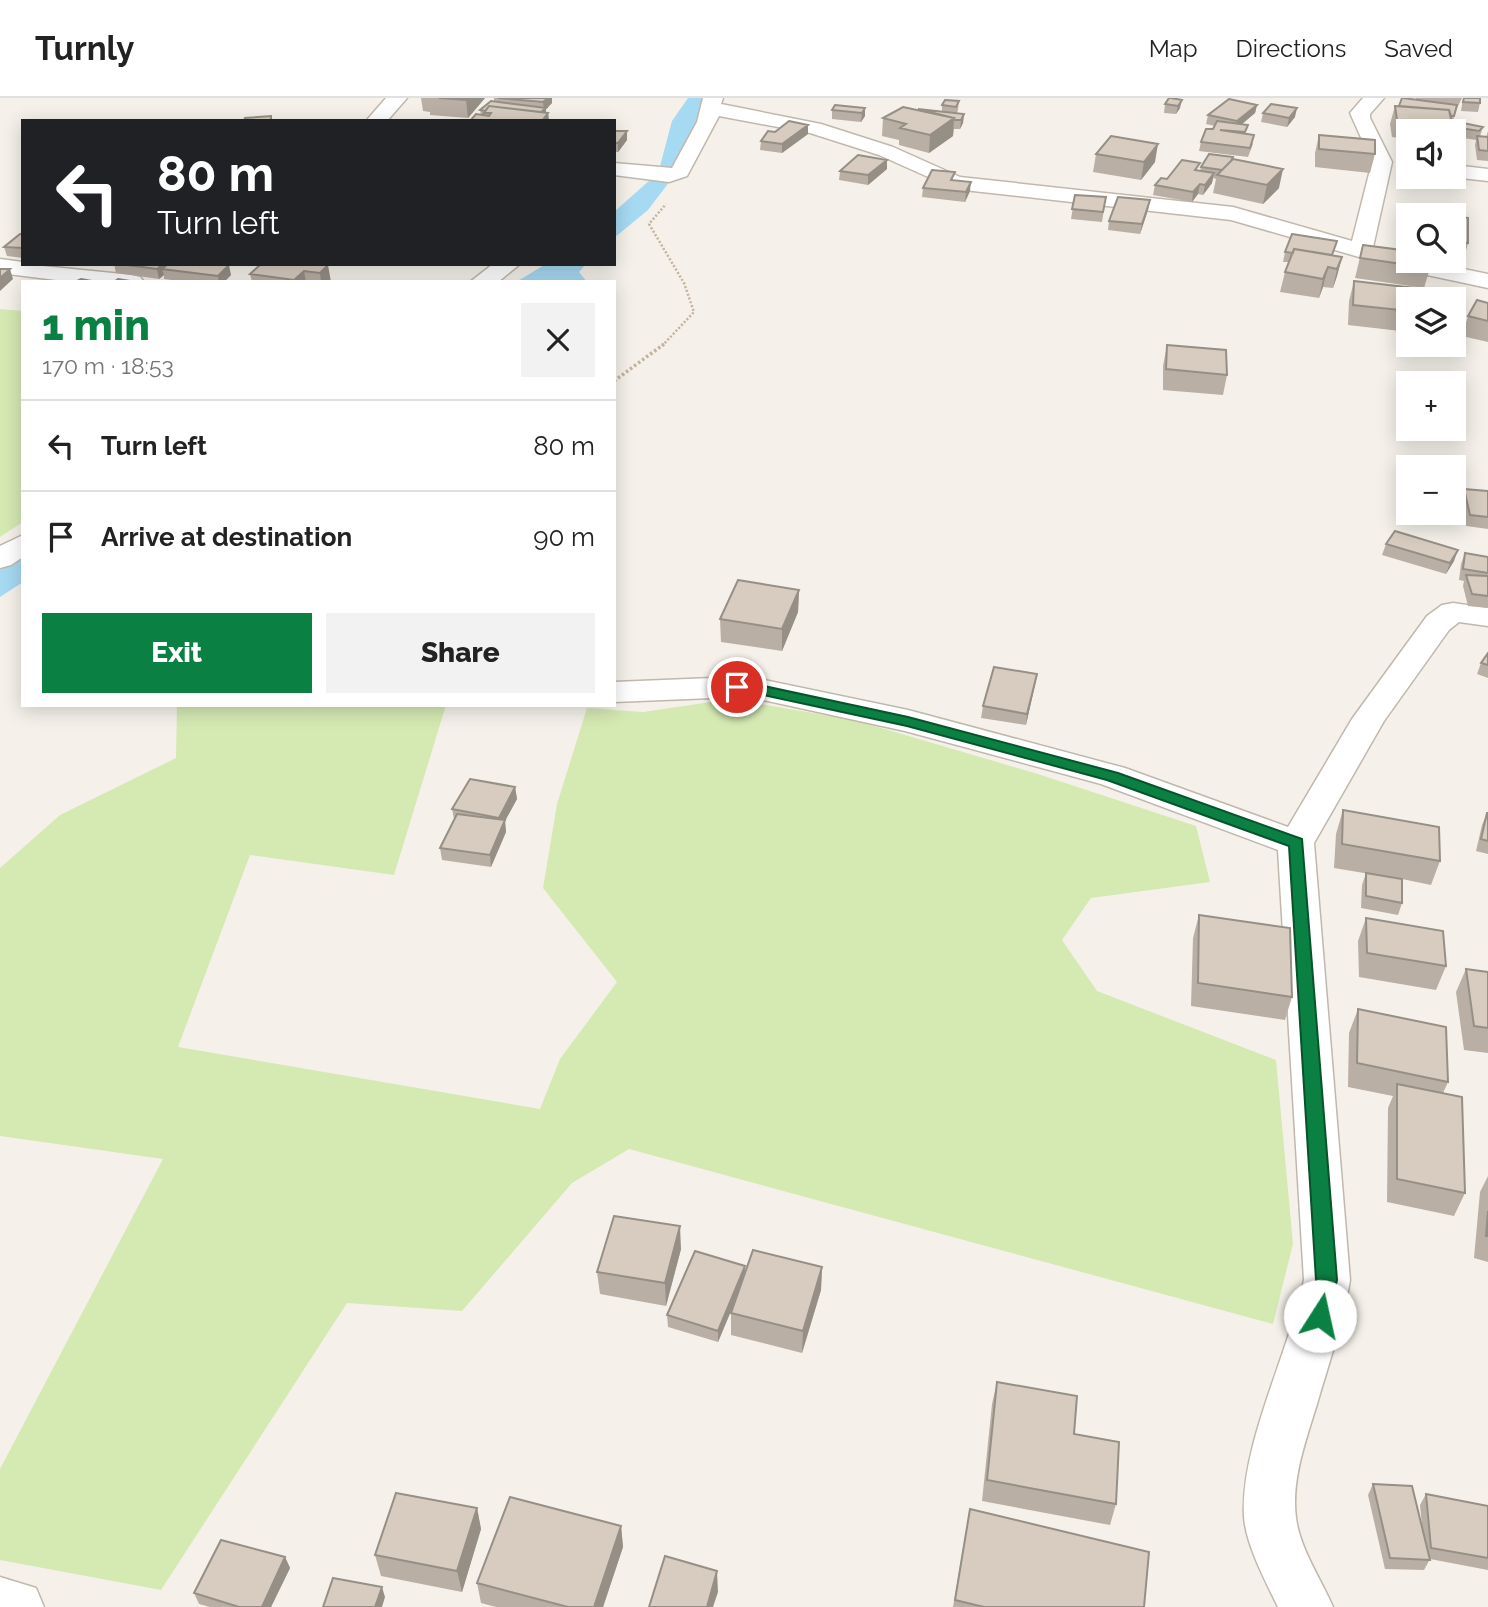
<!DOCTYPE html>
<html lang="en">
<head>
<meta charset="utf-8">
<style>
  body { margin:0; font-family:Raleway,sans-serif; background:#f2f2f2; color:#222; height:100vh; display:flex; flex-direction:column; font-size:26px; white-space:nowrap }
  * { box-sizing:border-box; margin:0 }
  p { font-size:23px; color:#767676 }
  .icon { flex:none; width:38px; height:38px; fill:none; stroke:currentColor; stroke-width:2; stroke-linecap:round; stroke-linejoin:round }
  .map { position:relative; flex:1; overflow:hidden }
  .sheet { position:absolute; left:21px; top:182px; width:595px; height:427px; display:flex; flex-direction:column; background:#fff; border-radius:0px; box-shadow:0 4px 18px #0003 }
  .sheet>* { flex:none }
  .banner { position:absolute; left:21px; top:21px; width:595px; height:147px; border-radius:0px; box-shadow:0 4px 18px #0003; background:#202124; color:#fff; overflow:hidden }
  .buttons { position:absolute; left:1396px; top:21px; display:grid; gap:14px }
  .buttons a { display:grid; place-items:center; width:70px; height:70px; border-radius:0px; background:#fff; box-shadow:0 4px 18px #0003; font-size:35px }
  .pin { position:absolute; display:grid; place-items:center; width:60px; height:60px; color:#fff; margin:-30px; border:4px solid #fff; border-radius:50%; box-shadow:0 2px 7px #0007 }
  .me { position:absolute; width:77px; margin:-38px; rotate:10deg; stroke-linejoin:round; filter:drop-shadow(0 0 5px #0008) }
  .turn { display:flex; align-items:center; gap:24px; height:147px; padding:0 21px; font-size:32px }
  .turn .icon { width:91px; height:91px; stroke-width:2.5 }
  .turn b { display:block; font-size:49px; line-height:60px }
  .round { display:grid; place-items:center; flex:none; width:74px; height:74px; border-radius:0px; background:#f2f2f2 }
  .overview { display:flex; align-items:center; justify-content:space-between; height:119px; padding:0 21px }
  h1 { font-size:42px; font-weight:800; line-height:52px; color:#0b8043 }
  .action { display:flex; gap:14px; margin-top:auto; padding:14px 21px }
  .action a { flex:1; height:80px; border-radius:0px; background:#0b8043; color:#fff; font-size:28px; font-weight:800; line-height:80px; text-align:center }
  .action a+a { background:#f2f2f2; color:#222 }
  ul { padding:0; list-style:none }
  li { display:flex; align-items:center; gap:21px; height:91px; padding:0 21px; border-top:2px solid #e0e0e0 }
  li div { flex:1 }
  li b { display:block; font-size:26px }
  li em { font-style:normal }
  header { display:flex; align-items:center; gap:42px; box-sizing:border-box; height:98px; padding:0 35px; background:#fff; border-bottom:2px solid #e0e0e0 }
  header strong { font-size:33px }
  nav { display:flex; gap:38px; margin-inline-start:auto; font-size:24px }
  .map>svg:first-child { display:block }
  .green { fill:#d5e9b3 }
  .water { fill:#a6d9f2 }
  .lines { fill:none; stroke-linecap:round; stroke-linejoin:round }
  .street-casing { stroke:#c1b8ac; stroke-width:3 }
  .path-far1 { stroke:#c3b29d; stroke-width:2.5; stroke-dasharray:2 2; stroke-linecap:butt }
  .path { stroke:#c3b29d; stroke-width:3.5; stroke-dasharray:2.5 2.5; stroke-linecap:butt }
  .street { fill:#fff; fill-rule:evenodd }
  .wall { fill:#b9afa4 }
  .shaded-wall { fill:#968f86 }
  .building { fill:#d7ccbf; stroke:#968f86; stroke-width:2 }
  .route { fill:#0b8043; stroke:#07532c; stroke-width:2 }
</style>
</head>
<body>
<header>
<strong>Turnly</strong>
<nav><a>Map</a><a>Directions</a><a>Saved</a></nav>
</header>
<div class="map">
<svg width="1488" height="1509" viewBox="0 0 1488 1509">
  <rect width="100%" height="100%" fill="#f5f1ea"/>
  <!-- green -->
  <path class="green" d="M0 211 23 213V424L0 439Z
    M731 601 854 622 1038 676 1196 728 1210 784 1091 800 1062 842 1097 893 1276 962 1293 1146 1273 1226 629 1051 572 1085 462 1213 347 1205 161 1492 0 1462V1371L163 1061 0 1038V770L60 717 176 660 177 607H446L394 777 250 757 178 949 540 1011 560 961 617 884 543 790 557 706 587 610 643 614Z"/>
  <!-- water -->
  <path class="water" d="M688 0H715L673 79 648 112 614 140V114L651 81 660 68 672 23Z
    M546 166H586L579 174 587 184H516Z
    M23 456V484L0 499V472Z"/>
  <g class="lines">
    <!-- street casing -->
    <g class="street-casing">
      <path id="street" d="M386 0H407L387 23H366Z
        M703 0H723L721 6 821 26 893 49 960 79 1233 109 1352 143 1372 64 1350 15 1363 0H1384L1370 16V20L1392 64 1373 149 1409 159V163H1425L1488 176V190L1404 172 1231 122 955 91 879 57 810 35 719 18 687 78 669 84 614 77V65L672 70 697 24Z
        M1454 67 1488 71V83L1452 79H1454Z
        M0 161 23 164V166L132 177 140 179 144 184H72L0 175Z
        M493 166H520L498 184H470Z
        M23 437V459L11 467 0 470V448Z
        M1453 505 1488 510V528L1459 524 1449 532 1384 623 1314 745 1350 1182C1343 1224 1329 1265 1317 1306 1306 1342 1291 1382 1296 1420 1300 1451 1321 1481 1333 1509H1278C1266 1484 1246 1447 1244 1419 1240 1347 1289 1255 1304 1182L1278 752 1101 686 905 633 759 601 737 599 614 604V584L737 579 759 581 908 612 1125 670 1288 729 1352 621 1427 518 1442 507Z
        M0 1479 36 1490 44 1509H0Z"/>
    </g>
    <!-- path-far1 -->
    <path class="path-far1" d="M662 248 694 214 684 185 649 126 666 106"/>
    <!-- path -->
    <path class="path" d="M614 283 664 246"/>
    <!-- street -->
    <use href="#street" class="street"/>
  </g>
  <!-- wall -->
  <path class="wall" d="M421 0H485L468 20 430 17V14L423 13Z
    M494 0H552V5L546 11V15H548L549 23H470L481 17 480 12 494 3Z
    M1169 0 1180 10 1176 16 1164 15 1165 6Z
    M1416 0H1462L1457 10 1452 25 1453 33H1409V41L1392 39 1390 26 1395 8H1399L1416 2Z
    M1463 0H1480V5L1478 14 1461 13Z
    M959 3 958 12 957 15 964 16 963 25 960 31H954L953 38 929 55 899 47V42L882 38 883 20 918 12 942 14V7Z
    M1257 7 1255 15 1242 26 1246 36 1253 46 1248 59 1199 53 1201 44 1213 31 1215 28 1206 26 1208 17Z
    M865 10V18L861 24 832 21V12Z
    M1263 15 1295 19 1287 29 1261 24Z
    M1483 29 1480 38 1486 39 1488 33V63L1477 62 1475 47 1476 42 1457 39 1460 30Z
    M614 33 627 42 618 54H614Z
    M775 34 808 36 782 55 760 52 761 43Z
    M1319 37 1375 56 1370 75 1315 69V55Z
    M1096 56 1155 64 1141 82 1093 74Z
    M1233 61 1279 90 1263 106 1213 95 1216 81 1213 80 1212 85 1203 97 1198 96 1192 104 1153 97 1155 87 1167 81 1200 73 1201 69Z
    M887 62V71L868 87 839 82 840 73Z
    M954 82 970 93 965 104 922 99 923 90Z
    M1075 97 1106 99 1102 124 1071 121Z
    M1150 102 1148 112 1140 136 1108 132 1109 123Z
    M1409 114V163L1430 170 1424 190 1355 180 1363 147 1402 152 1404 132Z
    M1454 119 1468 145 1463 164 1454 163Z
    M23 136V160L7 158 4 149Z
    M1285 154 1342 159 1337 178 1333 190 1323 189 1319 200 1280 194 1285 174 1289 164H1283Z
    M114 166H223L231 177 224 184H187L164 181V177L159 181 116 175Z
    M324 166 331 184H252L250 176Z
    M1354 183 1409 201V234L1348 227 1349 203Z
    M1488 205V244L1462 238 1468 218Z
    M1167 247 1227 277 1223 297 1163 292V268Z
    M1464 391 1488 393V431L1466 428 1461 402Z
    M1386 446 1454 463 1446 476 1382 457Z
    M1465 455 1488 459V510L1468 508 1463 488 1464 483 1459 482 1461 466Z
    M799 492 798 514 782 553 721 544 720 521Z
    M1488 555V580L1477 576 1481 565Z
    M1037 576 1026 627 981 620 983 608Z
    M515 689 517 701 505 723 506 734 491 769 442 762 440 750 454 721 452 711Z
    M1343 712 1440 763 1431 787 1402 781V805L1398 817 1361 810 1362 787 1366 775 1400 781 1334 770 1336 736Z
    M1487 715H1488V756L1476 753 1482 727Z
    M1199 817 1292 899 1285 922 1191 908 1193 840Z
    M1366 820 1446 868 1436 892 1359 879 1358 843Z
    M1466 871 1488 874V955L1464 952 1456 894Z
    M1358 911 1448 984 1443 995 1465 1095 1454 1118 1387 1104 1388 1010 1393 998 1348 989 1349 935Z
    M1488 1078V1164L1474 1160 1480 1094Z
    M681 1151 666 1208 600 1196 597 1174Z
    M822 1169 821 1192 802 1255 731 1237V1215L735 1204 718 1244 668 1229 667 1217 745 1175Z
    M997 1284 1074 1336 1116 1406 1110 1427 982 1403 992 1306Z
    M1373 1386 1422 1428 1420 1407 1426 1396 1488 1408V1472L1430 1461 1424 1472 1385 1471 1368 1397Z
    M477 1410 481 1431 462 1494 381 1478 375 1457Z
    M621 1428 623 1449 603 1509H496L481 1505 477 1485Z
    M966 1432 1144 1509H953Z
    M285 1459 290 1470 271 1509H210L199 1506 194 1495Z"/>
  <!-- shaded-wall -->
  <path class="shaded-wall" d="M468 0H485L468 20 466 2Z
    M548 0H552V5L546 11V17L548 15 549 23H541V14L544 12 543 4Z
    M1182 2 1180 10 1176 16 1178 8Z
    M1257 7 1255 15 1235 32 1237 23Z
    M865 10V18L861 24 862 15Z
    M1297 10 1295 19 1287 29 1289 20Z
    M964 16 963 25 960 31 961 22Z
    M954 20 953 38 929 55 930 37Z
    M808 27V36L782 55V46Z
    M627 33V42L618 54V45Z
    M1158 46 1155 64 1141 82 1144 64Z
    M887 62V71L868 87V77Z
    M1283 71 1279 90 1263 106 1267 87Z
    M1214 75 1212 85 1203 97 1205 87Z
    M971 84 970 93 965 104 966 94Z
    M1200 86 1198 96 1192 104 1193 94Z
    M1150 102 1148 112 1140 136 1142 126Z
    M1342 159 1337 178 1333 190 1337 171Z
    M163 166H172L162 171 164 177 159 181 157 171Z
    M229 167 231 177 224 184H219L218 178Z
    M328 167 331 184H321L320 175Z
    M1328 169 1323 189 1319 200 1323 181Z
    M10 171 13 181 0 193V180Z
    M304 173 306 184H294V182Z
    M1458 452 1454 463 1446 476 1450 465Z
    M799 492 798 514 782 553V531Z
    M1037 576 1035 587 1026 627 1027 616Z
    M515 689 517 701 505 723 506 734 491 769 490 757 500 731 499 720Z
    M680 1128 681 1151 666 1208 665 1185Z
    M745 1168V1179L718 1244V1233Z
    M822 1169 821 1192 802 1255 803 1233Z
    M477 1410 481 1431 462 1494 457 1473Z
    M621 1428 623 1449 603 1509H594Z
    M285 1459 290 1470 271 1509H262Z
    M717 1473 718 1494 713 1509H707Z
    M382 1489 385 1499 382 1509H375Z"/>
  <!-- building -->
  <path class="building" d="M439 0H468L466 2Z
    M498 0H548L543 4Z
    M1169 0H1171L1182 2 1178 8 1165 6Z
    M1402 0H1403L1457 7 1454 18H1451L1449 12 1399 8Z
    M1464 0H1480V5L1463 4Z
    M1229 1 1257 7 1237 23 1208 17Z
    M945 2 959 3 956 9 942 7Z
    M491 3 546 10 541 14 489 8 485 13 480 12Z
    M1271 6 1297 10 1289 20 1263 15Z
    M835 7 865 10 862 15 832 12Z
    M489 8 548 15 542 23H470L476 16 489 18 491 15H484Z
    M1395 8 1449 12 1453 31 1417 28 1416 23 1397 22Z
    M903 9 954 20 930 37 900 30 906 26 883 20Z
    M918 11 964 16 961 22H954V20Z
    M271 18V23H244L245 20Z
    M789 23 808 27 782 46 761 43 768 33 775 34Z
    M1217 23 1248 27 1245 34 1220 32 1254 37 1250 50 1201 44 1206 31H1213Z
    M1463 25 1483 29 1479 33 1460 30Z
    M614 33H627L618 45H614Z
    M1319 37 1375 42V56L1319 51Z
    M1111 38 1158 46 1144 64 1096 56Z
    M1477 38 1488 39V53L1479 52Z
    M1209 56 1233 59 1231 63 1222 72 1201 69Z
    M858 57 887 62 868 77 840 73Z
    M1233 61 1283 71 1267 87 1217 77Z
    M1182 62 1200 65 1195 72 1214 75 1205 87 1200 86 1193 94 1155 87 1161 80 1167 81Z
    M932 72 955 74 951 82 971 84 966 94 923 90Z
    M1075 97 1106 99 1103 114 1072 111Z
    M1118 99 1150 102 1142 126 1109 123Z
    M1409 114 1440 117H1409V137H1407Z
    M1454 119 1468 120V145L1454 143Z
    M20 136H23V150L4 149Z
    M1292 136 1337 143 1332 157 1294 151 1293 155 1285 154Z
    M1363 147 1409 153V163H1431L1430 170 1360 160Z
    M1294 151 1342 159 1337 171 1328 169 1323 181 1285 174Z
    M120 166H163L157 171Z
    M168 166H223L229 167 218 178 162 171Z
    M261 166H324L328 167 320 175 304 173 294 182 250 176Z
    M0 171H10L0 180Z
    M81 181 97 184H75Z
    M118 181 136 184H114Z
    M1354 183 1414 190V201H1409V213L1353 207Z
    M1477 202 1488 205V223L1468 218Z
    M1167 247 1226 252 1227 277 1166 271Z
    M1464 391 1488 393V419L1470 417Z
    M1395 433 1458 452 1450 465 1386 446Z
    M1465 455 1488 459V475L1463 471Z
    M1466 477 1488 478V498L1472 496Z
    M738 482 799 492 782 531 720 521Z
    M1488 555V567L1481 565Z
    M994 569 1037 576 1027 616 983 608Z
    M470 681 515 689 499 720 452 711Z
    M1343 712 1439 729 1440 763 1342 746Z
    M1487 715H1488V743L1481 741Z
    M457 716 505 722 490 757 440 750Z
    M1366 775 1402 781V805L1366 798Z
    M1199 817 1290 830 1292 899 1198 885Z
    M1366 820 1443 833 1446 868 1367 855Z
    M1466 871 1488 874V930L1474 928Z
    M1358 911 1446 929 1448 984 1357 965Z
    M1397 986 1462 999 1465 1095 1397 1081Z
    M1488 1113V1138H1486Z
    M614 1118 680 1128 665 1185 597 1174Z
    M753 1152 822 1169 803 1233 731 1215Z
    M695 1153 745 1168 718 1233 667 1217Z
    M997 1284 1077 1298 1074 1336 1119 1344 1116 1406 987 1382Z
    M1373 1386 1412 1388 1430 1462 1390 1460Z
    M396 1395 477 1410 457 1473 375 1457Z
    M1426 1396 1488 1408V1460L1431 1450Z
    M510 1399 621 1428 594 1509H568L477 1485Z
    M970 1411 1149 1454 1144 1509H984L955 1502Z
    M221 1442 285 1459 262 1509H239L194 1495Z
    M665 1458 717 1473 707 1509H649Z
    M333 1480 382 1489 375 1509H323Z"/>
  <!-- route -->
  <path class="route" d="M737 585 759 587 908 619 1118 675 1302 741 1337 1182 1328 1224 1320 1227 1313 1224 1310 1218 1316 1182 1289 748 1107 682 907 628 759 596 732 592V586Z"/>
</svg>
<div class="buttons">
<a><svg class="icon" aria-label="sound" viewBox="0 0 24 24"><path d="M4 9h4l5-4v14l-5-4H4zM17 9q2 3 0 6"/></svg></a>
<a><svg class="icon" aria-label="search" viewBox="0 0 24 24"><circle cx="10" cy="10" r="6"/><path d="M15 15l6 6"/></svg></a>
<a><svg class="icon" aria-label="layers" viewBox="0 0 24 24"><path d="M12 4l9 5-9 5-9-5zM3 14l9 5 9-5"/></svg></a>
<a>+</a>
<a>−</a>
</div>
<div class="pin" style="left:737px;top:589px;background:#d93025"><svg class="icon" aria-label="arrive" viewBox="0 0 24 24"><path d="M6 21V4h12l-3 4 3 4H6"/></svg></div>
<svg class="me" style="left:1320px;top:1218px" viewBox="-20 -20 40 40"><circle r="19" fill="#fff"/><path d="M0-13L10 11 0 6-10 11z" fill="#0b8043"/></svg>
<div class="banner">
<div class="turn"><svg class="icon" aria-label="left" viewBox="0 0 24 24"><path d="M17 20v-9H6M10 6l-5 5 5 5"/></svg><div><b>80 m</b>Turn left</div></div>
</div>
<section class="sheet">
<div class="overview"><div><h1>1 min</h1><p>170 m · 18:53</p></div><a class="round"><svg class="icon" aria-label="close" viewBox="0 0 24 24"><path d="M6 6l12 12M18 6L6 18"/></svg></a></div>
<ul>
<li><svg class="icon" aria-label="left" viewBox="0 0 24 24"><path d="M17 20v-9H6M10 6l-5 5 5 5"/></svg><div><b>Turn left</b></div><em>80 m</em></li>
<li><svg class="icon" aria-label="arrive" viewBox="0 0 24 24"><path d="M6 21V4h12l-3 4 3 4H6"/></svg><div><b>Arrive at destination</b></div><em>90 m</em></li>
</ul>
<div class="action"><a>Exit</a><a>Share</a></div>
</section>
</div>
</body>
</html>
